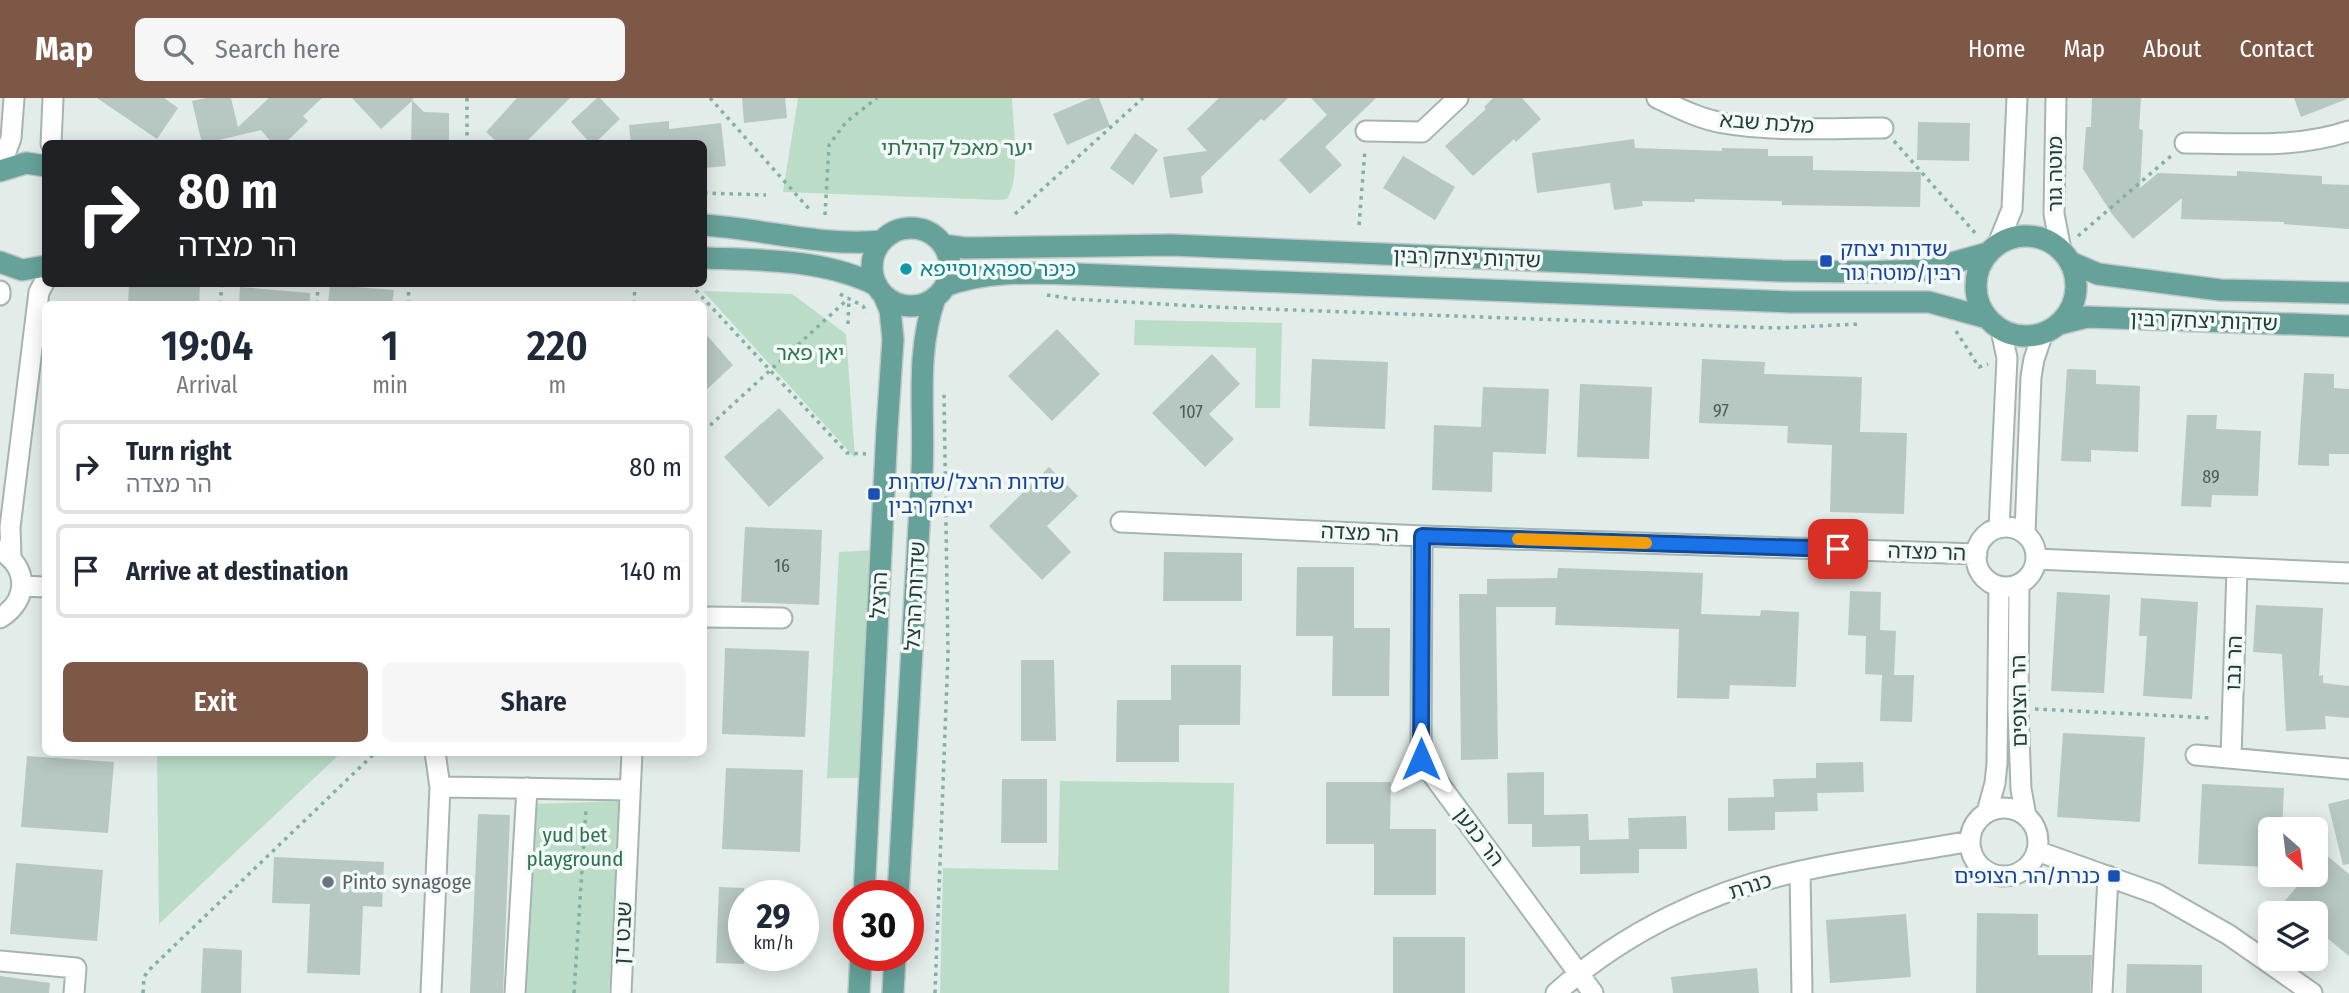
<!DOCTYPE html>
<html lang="en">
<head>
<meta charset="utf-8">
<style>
  body { margin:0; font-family:"Fira Sans Condensed","Noto Sans Hebrew",sans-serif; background:#f6f6f7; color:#1f2937; height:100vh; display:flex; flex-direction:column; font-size:26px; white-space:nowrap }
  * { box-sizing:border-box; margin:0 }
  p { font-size:23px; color:#747a83 }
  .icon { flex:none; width:38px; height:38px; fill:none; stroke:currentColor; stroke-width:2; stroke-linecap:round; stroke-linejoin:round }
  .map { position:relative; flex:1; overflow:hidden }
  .panel { position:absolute; left:42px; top:203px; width:665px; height:455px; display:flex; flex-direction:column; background:#fff; border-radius:10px; box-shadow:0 4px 18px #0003 }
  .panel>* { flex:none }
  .guide { position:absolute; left:42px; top:42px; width:665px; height:147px; border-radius:10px; box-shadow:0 4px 18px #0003; background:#202124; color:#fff; overflow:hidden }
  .needle { width:46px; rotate:152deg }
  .controls { position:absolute; left:2258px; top:719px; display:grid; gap:14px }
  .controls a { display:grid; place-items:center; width:70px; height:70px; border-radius:10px; background:#fff; box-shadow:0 4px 18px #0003; font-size:35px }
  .speed { position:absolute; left:728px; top:782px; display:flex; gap:14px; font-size:35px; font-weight:700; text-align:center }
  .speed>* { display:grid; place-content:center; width:91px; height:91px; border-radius:50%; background:#fff; box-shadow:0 4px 18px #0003; line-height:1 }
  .speed small { font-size:18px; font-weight:400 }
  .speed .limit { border:10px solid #d22; background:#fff; color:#111 }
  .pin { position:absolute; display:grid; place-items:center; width:60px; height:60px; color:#fff; margin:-30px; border-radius:14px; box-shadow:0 4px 10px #0006 }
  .me { position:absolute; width:77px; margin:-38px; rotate:0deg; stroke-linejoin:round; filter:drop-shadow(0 0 5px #0008) }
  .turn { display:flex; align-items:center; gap:24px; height:147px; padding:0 21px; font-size:32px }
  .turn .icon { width:91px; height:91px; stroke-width:2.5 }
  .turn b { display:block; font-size:49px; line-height:60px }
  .eta { display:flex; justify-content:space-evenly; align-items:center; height:119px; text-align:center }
  .eta b { font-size:42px; font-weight:600; line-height:49px }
  .button { display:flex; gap:14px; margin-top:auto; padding:14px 21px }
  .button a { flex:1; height:80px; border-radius:10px; background:#7e5847; color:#fff; font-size:28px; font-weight:600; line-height:80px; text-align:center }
  .button a+a { background:#f6f6f7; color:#1f2937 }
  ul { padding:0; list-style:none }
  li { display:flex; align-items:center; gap:21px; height:94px; margin:0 14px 10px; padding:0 7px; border:4px solid #e0e1e3; border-radius:10px }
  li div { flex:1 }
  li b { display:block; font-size:26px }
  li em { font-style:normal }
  header { display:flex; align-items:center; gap:42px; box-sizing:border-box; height:98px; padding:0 35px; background:#7e5847; color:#fff }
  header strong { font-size:33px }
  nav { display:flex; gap:38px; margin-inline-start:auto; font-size:24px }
  .search { width:490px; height:63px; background:#f6f6f7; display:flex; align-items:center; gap:18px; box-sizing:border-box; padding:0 24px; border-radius:10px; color:#747a83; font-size:26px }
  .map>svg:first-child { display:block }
  .green { fill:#bbddc8 }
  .building { fill:#b7c7c2 }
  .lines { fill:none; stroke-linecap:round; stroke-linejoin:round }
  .minor-casing { stroke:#a5b4b1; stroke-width:23 }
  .major-casing { stroke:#c1c9c8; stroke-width:24 }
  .path { stroke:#82b0a7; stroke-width:3.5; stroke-dasharray:3.5 5; stroke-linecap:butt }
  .minor { stroke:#fff; stroke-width:19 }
  .major { stroke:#66a29a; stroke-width:21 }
  .route-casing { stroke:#114b97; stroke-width:18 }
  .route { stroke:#1a73e8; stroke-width:12 }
  .slow { stroke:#f59e0b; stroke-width:12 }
  .transit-dot { fill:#1a4fb4; stroke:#f2f9f6; stroke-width:2.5 }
  .culture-dot { fill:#0f9aa8; stroke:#f2f9f6; stroke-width:2.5 }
  .worship-dot { fill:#6b7280; stroke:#f2f9f6; stroke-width:2.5 }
  .labels { text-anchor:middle; stroke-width:7; stroke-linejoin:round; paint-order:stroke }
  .number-label { font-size:18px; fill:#47605b }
  .street-label { font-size:21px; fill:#223d39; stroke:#f2f9f6 }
  .park-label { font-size:21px; fill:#2c7451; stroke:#f2f9f6 }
  .transit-label { font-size:21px; fill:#164399; stroke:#f2f9f6; text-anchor:start }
  .culture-label { font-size:21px; fill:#0d838f; stroke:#f2f9f6; text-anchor:start }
  .worship-label { font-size:21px; fill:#5b616d; stroke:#f2f9f6; text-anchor:start }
</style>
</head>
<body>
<header>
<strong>Map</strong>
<div class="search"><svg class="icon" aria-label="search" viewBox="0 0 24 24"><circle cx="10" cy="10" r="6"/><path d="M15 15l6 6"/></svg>Search here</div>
<nav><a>Home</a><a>Map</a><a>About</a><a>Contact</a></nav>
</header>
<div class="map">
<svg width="2349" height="895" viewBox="0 0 2349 895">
  <rect width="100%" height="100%" fill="#e2ece9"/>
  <!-- green -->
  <path class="green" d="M798 0H1012C1013 25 1021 81 1007 101L999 102 783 94Z
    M703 193 792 196 846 236 855 360Z
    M1135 222 1282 225 1280 310H1255L1256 250 1134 247Z
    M875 452 867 680H827L839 454Z
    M157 655V654L341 655 159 826Z
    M1060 683 1234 685 1229 895H940L943 770 1058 772Z
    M621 703 609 895H526L533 706Z"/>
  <!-- building -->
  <path class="building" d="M97 0H164L178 10 157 41Z
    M206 0H231L238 29 269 0H322L303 18 308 23 284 46H273L261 32 202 46 192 3Z
    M352 0H414L412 2 424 14 449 15V46H411L412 3 381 31Z
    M517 0H570L524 46H499L486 34Z
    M597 0H600L620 21 594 46H591L571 24Z
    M742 0H785L787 20 744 25Z
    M1091 0H1099L1110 28 1067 47 1053 16Z
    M1219 0H1288L1264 23 1261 21 1201 79 1203 95 1170 100 1163 59 1207 53 1187 31Z
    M1311 0H1376L1325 49 1342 67 1310 96 1279 62 1327 17Z
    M1493 0H1522L1541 21 1516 44 1514 41 1473 78 1445 48 1486 11 1484 9Z
    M2092 0H2141L2139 31 2143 32 2140 90 2158 75 2237 78V73L2322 78V86L2349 87V131L2284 126V124L2181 121 2182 100 2133 141 2112 116 2083 71 2086 29H2091Z
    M2294 0H2347V1L2301 19Z
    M669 23V31L721 25 726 68 704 70V46H631L629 27Z
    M1918 24 1970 25 1969 63 1917 62Z
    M1135 35 1158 52 1133 87 1110 70Z
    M1634 41 1635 50 1722 53V50L1768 51V58H1813V72L1921 74 1920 109 1782 107V103L1695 101V104L1642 103 1643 108 1614 112 1610 85 1537 95 1532 55Z
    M1403 58 1455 89 1435 122 1383 90Z
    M129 186H200L199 206H128Z
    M330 187 394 192 392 206H328Z
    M240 189 310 195V206H239Z
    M1057 231 1100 276 1052 323 1008 278Z
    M704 234 733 267 704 294Z
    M1212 256 1240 286 1209 316 1234 341 1205 369 1152 315Z
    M1312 261 1388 264 1385 331 1309 328Z
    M1702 261 1765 264 1764 276 1862 279 1860 334 1907 335 1904 416 1830 414 1832 347 1787 345 1788 328 1699 325Z
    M2067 271 2096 272V286L2140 288 2138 354 2091 352V364L2061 363Z
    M2304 275 2334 276V290L2349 291V356H2329V368L2298 367Z
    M1580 286 1652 289 1649 361 1577 359Z
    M1483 289 1549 291 1546 356 1493 354 1492 394 1432 392 1434 327 1481 329Z
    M779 310 824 360 769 409 724 359Z
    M2187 317H2217L2216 331 2261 333 2258 398 2212 397 2211 409 2181 408Z
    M1049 369 1078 398 1047 428 1071 454 1042 482 989 428Z
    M745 429 822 432 819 507 741 504Z
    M1164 454 1242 455V503H1163Z
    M1297 469H1354V530H1390L1389 598H1332L1333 538H1296Z
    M1558 470 1703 475 1701 516 1760 518 1761 512 1799 514 1796 589 1730 587 1729 601 1677 600 1679 531 1555 527 1556 509H1496L1498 661 1461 662 1459 496H1487V481L1557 480Z
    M1850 493 1881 494 1880 532 1896 533 1894 577H1914L1912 624 1880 623 1882 577 1865 576 1866 538 1848 537Z
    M2057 494 2110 497 2104 595 2051 593Z
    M2141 500 2198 504 2192 601 2143 598 2147 538H2139Z
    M2256 507 2323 510 2319 578 2323 577V585L2349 588V620L2325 618 2326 631 2286 633 2282 556 2253 554Z
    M725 550 809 553 805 639 722 636Z
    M1021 562H1054L1056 643H1021Z
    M1171 567H1241L1240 627H1179V664H1116L1117 602H1171Z
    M2063 635 2145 639 2140 724 2057 719Z
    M27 658 114 664 108 735 21 729Z
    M1863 664 1864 694 1817 695 1818 713 1775 714V732L1728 733V700L1774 699 1773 681 1816 680V665Z
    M726 670 803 672 800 754 722 751Z
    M1544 674V717L1588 716 1589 742 1629 741 1628 720 1686 718 1687 751H1639V775L1580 776V748L1532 749V726H1508L1507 675Z
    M1002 681H1047V745H1001Z
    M1326 684H1391L1390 731H1436V797H1374V746H1326Z
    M2202 686 2284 690 2282 732H2270V769L2198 766Z
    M2349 701V766L2343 767 2328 706Z
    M478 716 510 717 503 895H470Z
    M2325 756 2349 776V858L2315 830V816H2295L2283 805 2307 777H2315V767Z
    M274 759 384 764 382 809 363 808 360 877 307 875 310 806 272 805Z
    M16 765 103 772 97 843 10 836Z
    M719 789 744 790V866L716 865Z
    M1977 815 2038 816V857H2092L2090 895H1976Z
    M1906 816 1911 879 1830 885 1826 822Z
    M1393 839H1465V895H1393Z
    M203 850 242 852 241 895H201Z
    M2127 866 2202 867V895H2126Z
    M1757 870 1759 895H1673L1671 879Z
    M0 878 50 885 49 895H0Z"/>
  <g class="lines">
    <!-- minor casing -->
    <g class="minor-casing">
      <path id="minor" d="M1657 0C1678 10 1700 21 1723 25 1775 34 1830 30 1883 30
        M2056 0 2054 116 2061 152
        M1366 33 1422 34 1458 0
        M2185 45C2241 45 2296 51 2349 33
        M51 46 53 0
        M0 70 11 40 14 0
        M1998 146 2012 111 2017 0
        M0 193V197
        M1121 424 1422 438 1977 456
        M1976 459a30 30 0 1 1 60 0a30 30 0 1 1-60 0Z
        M1999 430 2007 260 2001 232
        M2025 435 2031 279 2034 261 2043 235
        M1422 438 1421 661 1593 895
        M0 452C29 470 29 502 0 520
        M11 459 10 429 39 194 46 181
        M2036 461 2349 475
        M2019 486 2018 610 2021 691 2026 718
        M22 488 46 489
        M704 519 782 520
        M2196 657 2349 671
        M2231 659 2237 471
        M440 689 630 692
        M1970 744a34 34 0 1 1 68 0a34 34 0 1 1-68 0Z
        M1987 714 1995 685 1997 666 1999 488
        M2037 753 2157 796 2229 837 2312 895
        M1800 773 1802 895
        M0 863 76 870 74 895
        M431 895 440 689 435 654
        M515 895 527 690
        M621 895 632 654
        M1556 895C1624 834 1711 792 1801 773 1857 760 1914 754 1970 743
        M2102 895 2108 778"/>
    </g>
    <!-- major casing -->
    <g class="major-casing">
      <path id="major" d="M0 73 26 65 46 68
        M704 127C763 131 822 149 882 143
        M872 169a39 39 0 1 1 78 0a39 39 0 1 1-78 0Z
        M1976 188a50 50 0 1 1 100 0a50 50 0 1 1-100 0Z
        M943 147 965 150 1171 147 1782 173 1863 174 1926 172 1988 155
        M704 160C761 162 824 161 876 187
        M0 164 22 172 46 168
        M2070 164 2098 176 2220 192 2349 195
        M945 188C986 172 1033 175 1076 176L1792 204H1929L1987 220
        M2059 226 2087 219 2349 228
        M864 798 887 331 893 241 890 212 884 198
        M898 798C906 657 914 515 922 374 925 314 915 257 935 200
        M859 895 861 858
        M893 895 895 858"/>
    </g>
    <!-- path -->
    <path class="path" d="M467 0V46
      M710 0 810 112
      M1894 43 1976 136
      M704 95 766 97
      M1015 116 1143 0
      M825 117 829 47 846 24 877 0
      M1359 127 1365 52
      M2078 138 2171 58
      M690 186 847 355 866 356
      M840 196 863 208 867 215
      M1047 197 1073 201 1214 209 1776 230 1860 226
      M220 206 222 186
      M317 206 318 186
      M408 206 409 186
      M634 206 635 186
      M848 226 849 202
      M1956 233 1979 269 1988 266
      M704 333 849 200
      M2035 611 2212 620
      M143 895 144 879 149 872 376 654
      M574 895 586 711
      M935 895 948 556 944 295"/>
    <!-- minor -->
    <use href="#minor" class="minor"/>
    <!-- major -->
    <use href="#major" class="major"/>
  </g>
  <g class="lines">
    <!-- route casing -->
    <g class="route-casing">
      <path id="route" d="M1421 661 1422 438 1838 451"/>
    </g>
    <!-- route -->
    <use href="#route" class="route"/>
    <!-- slow -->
    <path class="slow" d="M1518 441 1646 445"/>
  </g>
  <!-- markers -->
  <g class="transit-dot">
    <rect x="1819" y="156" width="14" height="14" rx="3.5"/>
    <rect x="867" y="389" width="14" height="14" rx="3.5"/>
    <rect x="2107" y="771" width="14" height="14" rx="3.5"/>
  </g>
  <circle class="culture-dot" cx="906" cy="171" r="7"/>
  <circle class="worship-dot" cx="328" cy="784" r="7"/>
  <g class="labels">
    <!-- number labels -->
    <g class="number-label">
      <text x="1721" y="319">97</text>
      <text x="1191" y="320">107</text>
      <text x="2211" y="385">89</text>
      <text x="782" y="474">16</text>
    </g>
    <!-- street labels -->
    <g class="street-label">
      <text transform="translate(1767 25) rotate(4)" y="7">מלכת שבא</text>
      <text transform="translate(2055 76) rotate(-90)" y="7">מוטה גור</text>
      <text transform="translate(1467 160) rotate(2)" y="7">שדרות יצחק רבין</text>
      <text transform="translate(2204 223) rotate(2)" y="7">שדרות יצחק רבין</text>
      <text transform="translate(1360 435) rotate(3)" y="7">הר מצדה</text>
      <text transform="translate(1927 454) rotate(2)" y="7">הר מצדה</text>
      <text transform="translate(879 497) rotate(-87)" y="7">הרצל</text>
      <text transform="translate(915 498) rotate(-87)" y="7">שדרות הרצל</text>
      <text transform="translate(2234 565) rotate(-88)" y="7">הר נבו</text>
      <text transform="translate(2019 603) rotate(-91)" y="7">הר הצופים</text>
      <text transform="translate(1479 739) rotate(53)" y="7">הר כנען</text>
      <text transform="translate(1750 788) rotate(-18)" y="7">כנרת</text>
      <text transform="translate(623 835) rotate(-87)" y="7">שבט דן</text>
    </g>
    <!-- park labels -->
    <g class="park-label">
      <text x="957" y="57">יער מאכל קהילתי</text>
      <text x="810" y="262">יאן פאר</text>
      <text x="575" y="744">yud bet<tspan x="575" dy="24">playground</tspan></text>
    </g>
    <!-- transit labels -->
    <g class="transit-label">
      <text x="1840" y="158">שדרות יצחק<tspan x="1840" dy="24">רבין/מוטה גור</tspan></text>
      <text x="888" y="391">שדרות הרצל/שדרות<tspan x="888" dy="24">יצחק רבין</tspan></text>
      <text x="2100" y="785" text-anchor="end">כנרת/הר הצופים</text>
    </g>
    <!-- culture labels -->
    <g class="culture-label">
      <text x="920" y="178">כיכר ספרא וסייפא</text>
    </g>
    <!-- worship labels -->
    <g class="worship-label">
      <text x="342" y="791">Pinto synagoge</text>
    </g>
  </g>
</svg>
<div class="controls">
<a><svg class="needle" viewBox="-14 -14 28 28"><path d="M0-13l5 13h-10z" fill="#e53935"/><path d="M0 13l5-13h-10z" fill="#747a83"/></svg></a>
<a><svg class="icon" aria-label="layers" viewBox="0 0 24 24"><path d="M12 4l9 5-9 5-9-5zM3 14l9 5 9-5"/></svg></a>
</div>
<div class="speed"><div>29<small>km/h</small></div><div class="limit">30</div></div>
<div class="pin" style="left:1838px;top:451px;background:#d93025"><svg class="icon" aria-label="arrive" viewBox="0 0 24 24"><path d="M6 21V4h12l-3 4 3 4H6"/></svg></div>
<svg class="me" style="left:1421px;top:661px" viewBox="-20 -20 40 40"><path d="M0-17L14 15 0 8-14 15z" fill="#1a73e8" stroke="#fff" stroke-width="4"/></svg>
<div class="guide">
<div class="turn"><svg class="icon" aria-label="right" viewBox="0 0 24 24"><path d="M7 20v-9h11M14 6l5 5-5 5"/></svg><div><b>80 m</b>הר מצדה</div></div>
</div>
<section class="panel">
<div class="eta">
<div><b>19:04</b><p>Arrival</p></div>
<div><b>1</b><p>min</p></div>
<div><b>220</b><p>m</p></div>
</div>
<ul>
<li><svg class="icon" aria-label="right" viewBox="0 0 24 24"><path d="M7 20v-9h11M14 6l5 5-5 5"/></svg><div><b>Turn right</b><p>הר מצדה</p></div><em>80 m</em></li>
<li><svg class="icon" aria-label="arrive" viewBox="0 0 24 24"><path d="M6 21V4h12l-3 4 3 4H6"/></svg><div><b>Arrive at destination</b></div><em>140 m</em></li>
</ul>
<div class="button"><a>Exit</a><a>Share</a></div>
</section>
</div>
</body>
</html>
